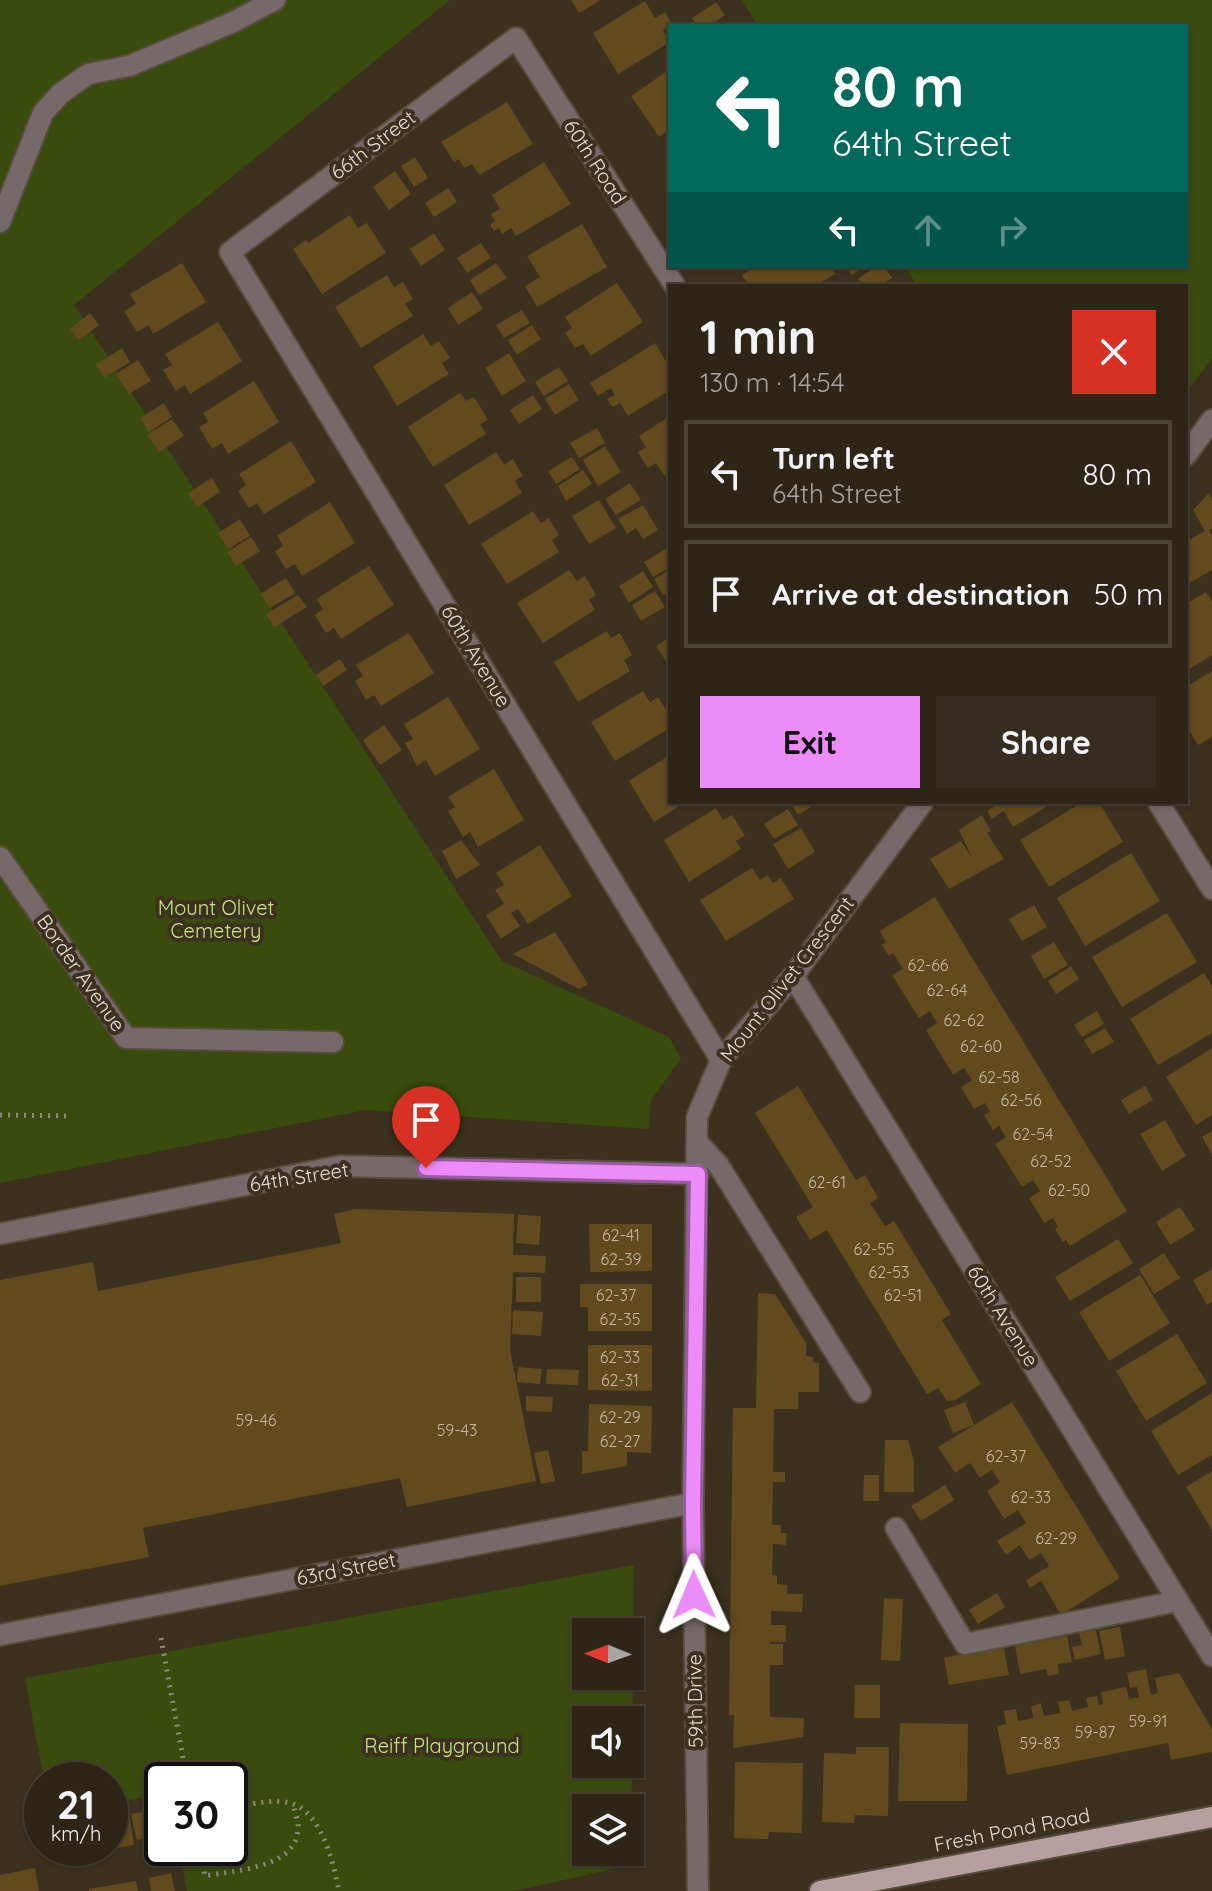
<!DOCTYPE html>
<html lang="en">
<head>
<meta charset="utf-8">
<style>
  body { margin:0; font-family:Quicksand,sans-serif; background:#352d1f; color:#f1f3f6; height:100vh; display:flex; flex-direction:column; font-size:30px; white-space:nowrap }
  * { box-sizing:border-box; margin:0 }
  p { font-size:26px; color:#a7a5a1 }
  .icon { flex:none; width:44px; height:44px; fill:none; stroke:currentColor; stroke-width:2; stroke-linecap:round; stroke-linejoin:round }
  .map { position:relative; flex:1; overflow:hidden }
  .drawer { position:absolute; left:668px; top:284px; width:520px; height:520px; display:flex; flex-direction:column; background:#2d2516; border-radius:0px; box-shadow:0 2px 6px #0004,0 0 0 2px #484235 }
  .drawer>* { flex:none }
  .guide { position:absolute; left:668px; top:24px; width:520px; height:244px; border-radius:0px; box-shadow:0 2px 6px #0004,0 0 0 2px #484235; background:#00695c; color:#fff; overflow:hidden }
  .needle { width:52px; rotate:271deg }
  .tools { position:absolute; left:572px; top:1618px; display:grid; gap:16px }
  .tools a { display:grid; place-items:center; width:72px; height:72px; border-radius:0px; background:#2d2516; box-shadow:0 2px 6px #0004,0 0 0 2px #484235; font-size:40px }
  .speed { position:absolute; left:24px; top:1762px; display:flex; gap:16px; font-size:40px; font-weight:700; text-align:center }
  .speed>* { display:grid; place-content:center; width:104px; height:104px; border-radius:50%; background:#2d2516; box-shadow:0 2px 6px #0004,0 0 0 2px #484235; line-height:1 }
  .speed small { font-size:20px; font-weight:400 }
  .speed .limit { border:4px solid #111; border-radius:12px; background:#fff; color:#111 }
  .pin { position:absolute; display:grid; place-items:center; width:68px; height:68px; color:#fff; margin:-82px -34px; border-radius:50% 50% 50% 0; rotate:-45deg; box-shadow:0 0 8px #0007 }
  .pin .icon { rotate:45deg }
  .me { position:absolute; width:88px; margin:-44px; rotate:359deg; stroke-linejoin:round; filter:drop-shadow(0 0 6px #0008) }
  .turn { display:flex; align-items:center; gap:28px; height:168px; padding:0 32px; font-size:36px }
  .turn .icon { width:104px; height:104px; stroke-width:2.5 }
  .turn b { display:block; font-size:56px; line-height:68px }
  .lanes { display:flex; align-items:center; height:76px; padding:0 32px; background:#0003; justify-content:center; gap:40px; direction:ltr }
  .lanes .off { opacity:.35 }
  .round { display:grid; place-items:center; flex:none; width:84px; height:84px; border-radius:0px; background:#352d1f }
  .overview { display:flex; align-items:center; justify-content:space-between; height:136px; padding:0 32px }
  h1 { font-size:48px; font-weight:800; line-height:60px }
  .action { display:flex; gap:16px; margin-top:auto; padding:16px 32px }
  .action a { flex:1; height:92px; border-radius:0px; background:#ed8cf9; color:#111; font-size:32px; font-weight:800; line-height:92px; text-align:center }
  .action a+a { background:#352d1f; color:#f1f3f6 }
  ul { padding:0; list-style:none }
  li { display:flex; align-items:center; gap:24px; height:108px; margin:0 16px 12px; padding:0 16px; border:4px solid #484235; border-radius:0px }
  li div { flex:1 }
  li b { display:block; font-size:30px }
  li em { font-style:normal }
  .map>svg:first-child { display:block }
  .green { fill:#394c0d; fill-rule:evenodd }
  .building { fill:#614a1d }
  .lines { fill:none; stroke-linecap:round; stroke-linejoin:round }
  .minor-casing { stroke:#574d3b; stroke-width:24 }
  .major-casing { stroke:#574d3b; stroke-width:24 }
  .path { stroke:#918879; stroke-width:5; stroke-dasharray:2 6; stroke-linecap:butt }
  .minor { stroke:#766969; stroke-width:20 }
  .major { stroke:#b89f9f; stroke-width:20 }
  .route-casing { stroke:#9a5ba2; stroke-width:20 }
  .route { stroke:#ed8cf9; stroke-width:14 }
  .labels { text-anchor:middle; stroke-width:8; stroke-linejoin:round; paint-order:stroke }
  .number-label { font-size:16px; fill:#c3b8a4 }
  .street-label { font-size:20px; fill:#e4ddd1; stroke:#3c311e }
  .park-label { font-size:20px; fill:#c1e879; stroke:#3c311e }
</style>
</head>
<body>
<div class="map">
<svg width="1212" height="1891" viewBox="0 0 1212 1891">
  <rect width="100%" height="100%" fill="#3c311e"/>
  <!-- green -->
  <path class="green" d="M0 0H450L74 305 502 961 669 1037 681 1059 651 1100 649 1129 365 1110 0 1183Z
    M742 0H1212V358L1186 393V286H917L905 266H1186V26H758Z
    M634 1565 631 1865 514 1891H187L179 1848H230V1780H162V1795L110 1803V1780H44L25 1678ZM586 1632H630V1676H586ZM586 1720H630V1764H586ZM586 1808H630V1852H586Z"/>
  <!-- building -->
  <path class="building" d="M571 0H601L579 13Z
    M645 1 655 18 665 12 672 24 663 30 670 42 618 74 593 33Z
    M716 2 725 15 709 26H697L692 18Z
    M670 69V129L659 137 631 96Z
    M507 102 533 144 479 175 472 164 464 168 459 159 454 162 441 142Z
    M415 157 428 178 414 187 401 166Z
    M544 162 571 204 516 236 511 228 502 234 499 228 494 231 490 225 495 221 491 214 500 209 492 195Z
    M395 171 411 194 389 210 373 187Z
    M448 188 457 202 434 217 425 203Z
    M350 215 358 228 367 223 386 253 322 294 293 249 306 240 308 243Z
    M582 224 607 267 537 307 525 286 540 277 527 256Z
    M434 233 445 250 421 266 410 249Z
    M481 243 491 258 467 273 457 258Z
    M182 263 206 302 153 334 149 325 137 332 124 311 136 304 130 294Z
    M496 263 507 278 479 295 470 280Z
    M757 266H830L835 274 815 286H749L742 275Z
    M845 266H865L852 275Z
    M876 266H884L892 278 880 286H863L858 279Z
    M387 275 394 287 403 282 413 299 405 304 413 316 361 348 335 307Z
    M617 283 643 322 591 356 583 344 575 348 565 333 572 328 565 317Z
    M472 292 483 309 458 325 448 308Z
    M522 310 530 323 504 338 496 325Z
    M90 313 99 325 79 340 70 329Z
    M218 322 242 361 190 394 185 385 176 391 163 370 172 365 165 354Z
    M532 325 541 339 517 355 508 340Z
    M423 334 431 346 439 341 450 358 442 363 449 374 397 406 373 366Z
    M655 343 670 368V390L628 416 620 403 612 407 607 399 615 395 611 388 598 396 590 383Z
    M122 348 130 362 104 378 96 364Z
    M509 353 526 381 502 396 485 368Z
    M138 360 151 381 129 394 116 374Z
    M559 367 568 381 544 396 535 382Z
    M254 381 279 422 228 454 222 443 212 449 199 427 208 422 203 413Z
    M569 384 579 400 555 415 545 399Z
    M460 393 466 401 474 397 481 408 488 420 480 424 486 434 433 467 408 427Z
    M533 395 542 409 519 424 510 410Z
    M164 403 172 417 149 432 140 418Z
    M670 416V473L665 476 656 463 648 468 638 452 646 447 639 436Z
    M172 419 184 436 159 452 147 435Z
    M597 428 605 443 579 458 570 443Z
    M291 441 316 482 264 514 257 503 249 508 238 491 246 485 239 474Z
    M605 446 621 472 598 486 583 460Z
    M496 452 504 465 513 459 517 466 523 476 515 481 522 493 469 525 444 485Z
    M572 457 580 469 556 484 548 471Z
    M583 470 592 484 566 501 558 486Z
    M212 478 220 492 197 507 188 493Z
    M630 483 641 500 616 515 605 499Z
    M1209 493 1212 498V529L1209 530 1212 535V570L1186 585V542L1205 531 1193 510Z
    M599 500 616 528 589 544 572 516Z
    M330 502 355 543 302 576 295 564 286 569 275 551 283 546 277 536Z
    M643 505 658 530 643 539 636 528 627 534 618 519Z
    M533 511 541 523 549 518 559 535 552 540 559 552 507 584 481 544Z
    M240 519 250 536 228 549 218 533Z
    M251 537 260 551 236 566 227 552Z
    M669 547 670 567 653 577 644 562Z
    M369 566 394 605 341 639 334 628 326 633 315 615 323 609 316 599Z
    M569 570 577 581 585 576 596 595 589 600 595 610 543 643 517 603Z
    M670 570V591L663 595 654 579Z
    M643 571 653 587 629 603 619 586Z
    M286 578 295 593 270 608 260 594Z
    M655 591 665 607 641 621 632 605Z
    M1206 592 1212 601V655L1186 671V604Z
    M298 595 307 607 274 627 266 614Z
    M607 631 611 638 620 633 632 655 624 660 630 671 578 702 554 662Z
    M409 633 434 673 381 706 374 695 366 700 355 681 363 676 356 665Z
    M670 637V659L666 661 656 646Z
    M340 659 347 670 323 686 316 675Z
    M1212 671V737L1198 745 1186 725V687Z
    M643 691 650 702 658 697 665 708 670 705V728L615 761 591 722Z
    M448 697 480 749 435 776 426 760 417 766 405 743 413 739 404 724Z
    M384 725 402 750 380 765 363 740Z
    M670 755V802H686L654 822 629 781Z
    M494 769 524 820 478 847 470 832 463 837 448 811 455 807 448 797Z
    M790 802H819L798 815Z
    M994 802H1054L1013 827 1004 811 992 819 987 811 996 805Z
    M1083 802H1099L1123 842 1049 887 1020 840Z
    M716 808 723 820 732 815 745 836 736 841 741 849 689 882 664 840Z
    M788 809 798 825 774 839 764 824Z
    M982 815 991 831 987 833 1004 859 949 889 930 859 961 841 972 858 959 830Z
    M801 828 815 852 788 869 773 844Z
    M461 840 480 865 456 879 442 851Z
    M540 845 572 896 528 924 518 909 511 913 520 926 501 939 486 915 504 904 495 890 504 885 496 873Z
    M1131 853 1160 901 1085 946 1057 898Z
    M752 868 760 880 768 875 773 883 781 878 794 899 726 941 700 900Z
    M935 897 1127 1211 1070 1246 1066 1240 1063 1242 1055 1229 1058 1227 1053 1218 1044 1223 1029 1198 1040 1191 1033 1180 1022 1187 995 1144 1006 1137 999 1126 993 1130 984 1115 990 1112 985 1103 974 1109 961 1087 972 1080 964 1068 953 1075 926 1030 937 1023 930 1011 919 1018 892 975 903 969 893 953 889 956 882 945 886 942 880 931Z
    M1034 905 1047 927 1022 941 1009 919Z
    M1167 913 1197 962 1122 1007 1092 957Z
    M555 932 588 984 579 989 513 954Z
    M1054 942 1068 965 1044 979 1031 956Z
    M1071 966 1079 979 1056 994 1048 981Z
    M1204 973 1212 986V1033L1158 1065 1130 1019Z
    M1097 1011 1104 1024 1082 1037 1074 1025Z
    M1105 1028 1114 1042 1092 1054 1084 1040Z
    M1212 1048V1115L1196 1125 1166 1077Z
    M798 1086 856 1180 865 1175 878 1198 870 1203 885 1226 894 1221 951 1314 942 1320 981 1384 955 1400 947 1401 938 1388 927 1394 827 1230 810 1240 796 1217 813 1207 755 1113Z
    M1145 1086 1153 1100 1129 1114 1121 1100Z
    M1165 1120 1186 1156 1162 1171 1140 1134Z
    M1212 1131V1154L1202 1137Z
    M1180 1207 1195 1230 1170 1245 1156 1222Z
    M355 1209 514 1214 513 1255 546 1256 545 1273 513 1272 510 1350 536 1481 407 1507 400 1478 143 1528 149 1557 0 1586V1280L93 1262 98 1291 341 1243 334 1214Z
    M518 1215 541 1216 539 1245 516 1243Z
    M589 1224H652V1271L590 1272Z
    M1118 1239 1133 1263 1070 1301 1055 1277Z
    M1164 1253 1180 1278 1154 1294 1139 1269Z
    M1212 1269V1302L1207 1305 1193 1280Z
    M1140 1275 1170 1323 1109 1361 1079 1312Z
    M516 1277H541V1302H516Z
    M580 1284H652V1331H588V1307H580Z
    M758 1293 775 1294 806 1343V1356L813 1357V1362L819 1363V1392H798V1409H774L773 1472H785V1482H773L772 1525H781V1533H787L786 1545 773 1544 772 1575 777 1576V1584L787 1585V1594H803L802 1612 771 1611V1625H786V1642H770V1644H783V1665H770V1717L804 1718 803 1737 733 1748 734 1715H729L733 1408H756Z
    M513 1310 543 1312 541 1336 512 1334Z
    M1177 1334 1207 1383 1146 1421 1116 1371Z
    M588 1345H652V1391L588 1390Z
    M518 1367 542 1369 540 1384 517 1382Z
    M547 1369 579 1370 578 1385 546 1384Z
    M1212 1393V1455L1178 1475 1151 1431Z
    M526 1396 553 1397 552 1412 526 1411Z
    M965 1402 974 1425 953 1433 944 1410Z
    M1012 1402 1120 1578 1061 1615 1041 1581 1030 1588 1026 1580 1049 1566 1041 1553 1029 1560 1020 1545 1006 1555 997 1541 1026 1523 1018 1510 1004 1519 987 1491 1000 1482 992 1470 980 1478 970 1463 955 1473 938 1447Z
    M589 1404 652 1406 651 1453 627 1452V1466L582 1474V1451H588Z
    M885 1440H908L914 1461V1492H884Z
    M548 1450 555 1481 541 1484 534 1453Z
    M1212 1471V1530L1186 1487Z
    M864 1475H879V1501H863Z
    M945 1485 954 1500 921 1521 911 1506Z
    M997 1593 1005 1607 978 1624 969 1610Z
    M884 1598 903 1599 900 1661 881 1660Z
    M1120 1627 1125 1656 1105 1660 1099 1631Z
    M1096 1630 1101 1654 1075 1660 1072 1647 1082 1645 1079 1633Z
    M1067 1636 1072 1662 1058 1664 1059 1674 1048 1676 1046 1669 1020 1674 1015 1646Z
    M1003 1644 1009 1675 949 1685 944 1658Z
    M1146 1669 1151 1695 1158 1693 1155 1678 1179 1673 1212 1729V1752L1171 1760 1168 1743 1007 1775 997 1726 1006 1724 1004 1711 1016 1709 1018 1721 1033 1718 1031 1706 1041 1703 1044 1716 1060 1713 1058 1702 1069 1700 1072 1711 1088 1707 1086 1698 1097 1696 1099 1705 1103 1704 1101 1692 1126 1687 1129 1699 1139 1697 1137 1687 1130 1688 1127 1673Z
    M855 1685H880V1718H854Z
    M900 1723 968 1724 967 1801H898Z
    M856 1747H889L888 1816 855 1815 854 1823 822 1822 824 1753 856 1754Z
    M735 1762 803 1763 802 1833 769 1832 768 1839 734 1838Z
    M146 1811 151 1837 137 1840 131 1814Z
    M129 1814 134 1845 110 1849V1817Z
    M243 1816 250 1850 217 1857 215 1848H230V1819Z
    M58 1848H91V1849L60 1856Z
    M35 1868 39 1891H0V1875Z
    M171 1873 175 1891H151L149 1878Z
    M136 1881 138 1891H89V1889Z"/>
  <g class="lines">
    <!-- minor casing -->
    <g class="minor-casing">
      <path id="minor" d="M0 222 43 113 60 94 88 74 129 66 231 23 275 0
        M675 286 516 38 230 252 721 1060
        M1186 455 1212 420
        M1158 802 1212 889
        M0 857 126 1038 333 1042
        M793 976 1212 1656
        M697 1142 719 1166 860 1392
        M0 1234 340 1166 698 1174
        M896 1528 965 1644 1178 1601
        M0 1635 693 1503
        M698 1891 693 1503 697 1117 721 1060 793 976 923 802"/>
    </g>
    <!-- major casing -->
    <g class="major-casing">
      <path id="major" d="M820 1891 1212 1817"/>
    </g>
    <!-- path -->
    <path class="path" d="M0 1115 69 1116
      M161 1638 187 1780
      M230 1809C249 1805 274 1797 293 1804 322 1814 334 1865 339 1891
      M200 1848 205 1876C234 1870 297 1869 298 1828 299 1821 294 1811 293 1803"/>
    <!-- minor -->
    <use href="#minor" class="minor"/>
    <!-- major -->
    <use href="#major" class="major"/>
  </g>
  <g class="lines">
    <!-- route casing -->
    <g class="route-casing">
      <path id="route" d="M426 1168 698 1174 693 1503 694 1595"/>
    </g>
    <!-- route -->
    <use href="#route" class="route"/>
  </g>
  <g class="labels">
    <!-- number labels -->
    <g class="number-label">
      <text x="928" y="971">62-66</text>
      <text x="947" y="996">62-64</text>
      <text x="964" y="1026">62-62</text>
      <text x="981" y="1052">62-60</text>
      <text x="999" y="1083">62-58</text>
      <text x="1021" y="1106">62-56</text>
      <text x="1033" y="1140">62-54</text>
      <text x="1051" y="1167">62-52</text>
      <text x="827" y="1188">62-61</text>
      <text x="1069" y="1196">62-50</text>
      <text x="621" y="1241">62-41</text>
      <text x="874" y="1255">62-55</text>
      <text x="621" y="1265">62-39</text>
      <text x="889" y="1278">62-53</text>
      <text x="616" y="1301">62-37</text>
      <text x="903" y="1301">62-51</text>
      <text x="620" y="1325">62-35</text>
      <text x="620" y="1363">62-33</text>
      <text x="620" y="1386">62-31</text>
      <text x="620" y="1423">62-29</text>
      <text x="256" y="1426">59-46</text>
      <text x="457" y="1436">59-43</text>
      <text x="620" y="1447">62-27</text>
      <text x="1006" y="1462">62-37</text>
      <text x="1031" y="1503">62-33</text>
      <text x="1056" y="1544">62-29</text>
      <text x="1148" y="1727">59-91</text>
      <text x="1095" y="1738">59-87</text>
      <text x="1040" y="1749">59-83</text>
    </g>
    <!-- street labels -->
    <g class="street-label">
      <text transform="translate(373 145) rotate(-37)" y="7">66th Street</text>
      <text transform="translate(595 162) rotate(57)" y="7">60th Road</text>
      <text transform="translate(476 656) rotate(59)" y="7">60th Avenue</text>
      <text transform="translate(81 973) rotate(55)" y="7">Border Avenue</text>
      <text transform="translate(787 979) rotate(-52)" y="7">Mount Olivet Crescent</text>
      <text transform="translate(299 1177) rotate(-9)" y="7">64th Street</text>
      <text transform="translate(1003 1316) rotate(58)" y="7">60th Avenue</text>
      <text transform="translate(346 1569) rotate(-11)" y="7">63rd Street</text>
      <text transform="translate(695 1701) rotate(-91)" y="7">59th Drive</text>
      <text transform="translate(1012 1830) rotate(-11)" y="7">Fresh Pond Road</text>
    </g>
    <!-- park labels -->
    <g class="park-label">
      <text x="216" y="915">Mount Olivet<tspan x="216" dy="23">Cemetery</tspan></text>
      <text x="442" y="1753">Reiff Playground</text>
    </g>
  </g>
</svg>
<div class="tools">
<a><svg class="needle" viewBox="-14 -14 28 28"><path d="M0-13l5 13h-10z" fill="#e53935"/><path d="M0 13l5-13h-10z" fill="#a7a5a1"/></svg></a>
<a><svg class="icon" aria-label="sound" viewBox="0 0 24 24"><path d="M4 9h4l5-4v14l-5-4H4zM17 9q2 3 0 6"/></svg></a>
<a><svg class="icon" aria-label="layers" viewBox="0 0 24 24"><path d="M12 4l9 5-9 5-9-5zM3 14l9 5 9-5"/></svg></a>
</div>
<div class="speed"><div>21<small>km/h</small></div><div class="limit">30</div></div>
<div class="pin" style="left:426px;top:1168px;background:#d93025"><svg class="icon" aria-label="arrive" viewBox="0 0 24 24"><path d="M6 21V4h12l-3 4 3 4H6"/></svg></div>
<svg class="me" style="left:694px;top:1595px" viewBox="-20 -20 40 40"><path d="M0-17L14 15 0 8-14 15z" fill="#ed8cf9" stroke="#fff" stroke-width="4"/></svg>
<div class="guide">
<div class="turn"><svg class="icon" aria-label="left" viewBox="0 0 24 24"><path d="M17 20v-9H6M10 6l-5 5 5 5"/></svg><div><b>80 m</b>64th Street</div></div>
<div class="lanes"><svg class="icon" aria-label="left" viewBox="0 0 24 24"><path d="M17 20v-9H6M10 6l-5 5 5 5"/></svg><svg class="icon off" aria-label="ahead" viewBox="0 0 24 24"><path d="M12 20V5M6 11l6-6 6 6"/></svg><svg class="icon off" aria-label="right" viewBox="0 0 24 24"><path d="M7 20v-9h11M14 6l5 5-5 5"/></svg></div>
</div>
<section class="drawer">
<div class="overview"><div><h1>1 min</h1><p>130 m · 14:54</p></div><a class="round" style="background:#d93025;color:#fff"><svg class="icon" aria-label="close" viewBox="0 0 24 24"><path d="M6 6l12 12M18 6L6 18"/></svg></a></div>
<ul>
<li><svg class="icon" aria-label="left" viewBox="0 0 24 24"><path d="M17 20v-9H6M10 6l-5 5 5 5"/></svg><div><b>Turn left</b><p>64th Street</p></div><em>80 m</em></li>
<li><svg class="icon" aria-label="arrive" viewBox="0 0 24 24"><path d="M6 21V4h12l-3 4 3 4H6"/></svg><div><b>Arrive at destination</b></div><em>50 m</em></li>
</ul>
<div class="action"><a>Exit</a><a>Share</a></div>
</section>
</div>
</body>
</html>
